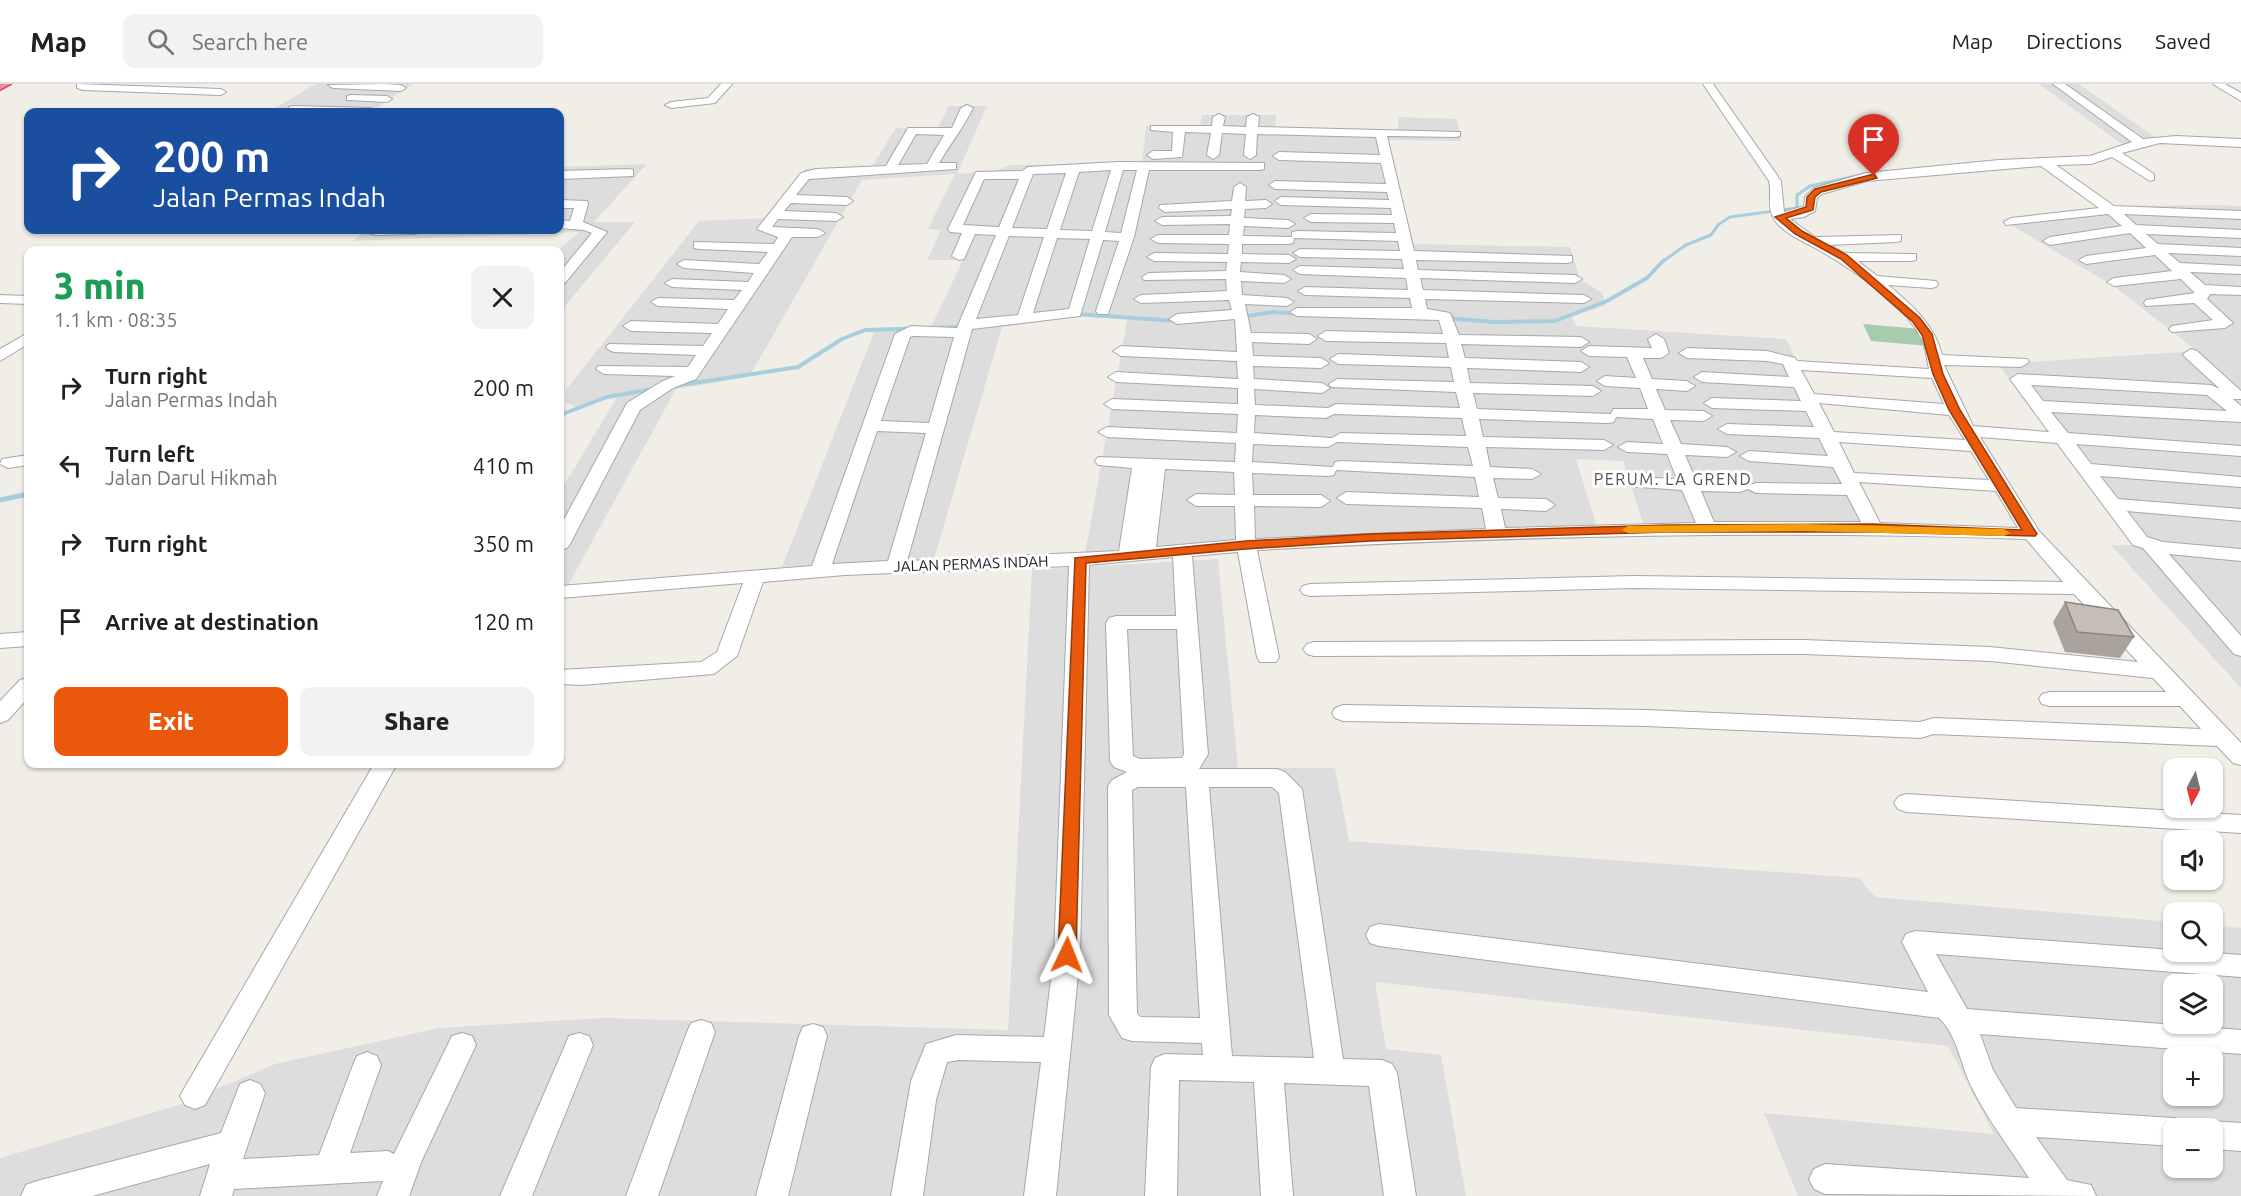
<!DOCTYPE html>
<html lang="en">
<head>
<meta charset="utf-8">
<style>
  body { margin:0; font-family:Ubuntu,sans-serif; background:#f2f2f2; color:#202124; height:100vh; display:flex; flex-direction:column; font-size:22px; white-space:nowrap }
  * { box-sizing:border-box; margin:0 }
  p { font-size:20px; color:#757577 }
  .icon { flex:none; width:33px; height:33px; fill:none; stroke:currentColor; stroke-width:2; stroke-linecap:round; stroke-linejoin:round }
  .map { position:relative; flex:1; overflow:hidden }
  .details { position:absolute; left:24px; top:162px; width:540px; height:522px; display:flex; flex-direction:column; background:#fff; border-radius:12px; box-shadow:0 2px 4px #0004 }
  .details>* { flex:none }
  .hud { position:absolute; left:24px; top:24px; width:540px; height:126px; border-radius:12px; box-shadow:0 2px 4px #0004; background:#1a4fa0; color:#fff; overflow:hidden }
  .needle { width:39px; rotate:187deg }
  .tools { position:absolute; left:2163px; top:674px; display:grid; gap:12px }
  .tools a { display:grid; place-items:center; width:60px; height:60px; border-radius:12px; background:#fff; box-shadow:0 2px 4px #0004; font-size:30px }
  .pin { position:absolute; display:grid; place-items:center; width:51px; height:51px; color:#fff; margin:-62px -26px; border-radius:50% 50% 50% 0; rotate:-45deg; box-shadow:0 0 6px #0007 }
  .pin .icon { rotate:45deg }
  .me { position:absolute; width:66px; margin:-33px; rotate:2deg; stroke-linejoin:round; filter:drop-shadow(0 0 4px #0008) }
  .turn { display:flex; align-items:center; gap:21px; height:126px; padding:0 30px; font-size:27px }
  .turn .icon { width:78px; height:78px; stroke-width:2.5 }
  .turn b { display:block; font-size:42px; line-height:51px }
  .round { display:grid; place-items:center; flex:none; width:63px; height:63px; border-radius:12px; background:#f2f2f2 }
  .overview { display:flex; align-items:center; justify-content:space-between; height:102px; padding:0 30px }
  h1 { font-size:36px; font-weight:800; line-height:45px; color:#1e9e55 }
  .primary-button { display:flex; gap:12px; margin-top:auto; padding:12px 30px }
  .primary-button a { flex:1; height:69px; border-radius:12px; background:#ea580c; color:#fff; font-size:24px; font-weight:800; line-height:69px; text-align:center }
  .primary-button a+a { background:#f2f2f2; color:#202124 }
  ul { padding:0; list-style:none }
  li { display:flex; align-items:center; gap:18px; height:78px; padding:0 30px }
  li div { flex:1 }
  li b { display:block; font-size:22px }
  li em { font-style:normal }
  header { display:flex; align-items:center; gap:36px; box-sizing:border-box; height:84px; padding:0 30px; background:#fff; border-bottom:2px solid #e0e0e0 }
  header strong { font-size:28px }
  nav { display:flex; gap:33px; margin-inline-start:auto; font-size:21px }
  .search { width:420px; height:54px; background:#f2f2f2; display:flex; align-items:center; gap:15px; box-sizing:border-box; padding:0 21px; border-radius:12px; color:#757577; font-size:22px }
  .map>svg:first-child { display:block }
  .residential { fill:#dedddd; fill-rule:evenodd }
  .cemetery { fill:#a7cbaf }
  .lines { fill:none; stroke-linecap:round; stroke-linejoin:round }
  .stream-far2 { stroke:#a6cedf; stroke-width:3 }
  .stream-far1 { stroke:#a6cedf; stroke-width:4 }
  .stream { stroke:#a6cedf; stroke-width:5 }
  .minor-casing { stroke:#a7a7a7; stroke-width:2 }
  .highway-casing { stroke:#e02356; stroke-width:2 }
  .minor { fill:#fff; fill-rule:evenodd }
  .highway { fill:#ea8d98; fill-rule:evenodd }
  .wall { fill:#aaa39d }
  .building { fill:#c6beb6; stroke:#8b857f; stroke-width:1.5 }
  .route { fill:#ea580c; stroke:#983908; stroke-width:1.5 }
  .slow { fill:#f59e0b }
  .labels { text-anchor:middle; stroke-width:6; stroke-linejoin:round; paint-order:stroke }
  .street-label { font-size:15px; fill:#202020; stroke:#fff }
  .neighbourhood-label { font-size:16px; letter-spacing:1.5px; fill:#535353; stroke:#fff }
</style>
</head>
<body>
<header>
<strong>Map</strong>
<div class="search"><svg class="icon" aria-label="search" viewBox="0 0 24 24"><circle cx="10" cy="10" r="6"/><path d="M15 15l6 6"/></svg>Search here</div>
<nav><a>Map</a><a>Directions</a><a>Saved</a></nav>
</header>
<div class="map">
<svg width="2241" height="1112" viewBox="0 0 2241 1112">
  <rect width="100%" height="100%" fill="#f1eee7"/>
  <!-- residential -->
  <path class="residential" d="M316 0H413L370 28H268Z
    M2039 0H2079L2156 54 2123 61Z
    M949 22H987L957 90 996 87 1009 81 1142 80 1146 42H1200L1202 31H1276L1275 43 1398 46V33L1457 35 1461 57 1386 56 1414 160 1570 163 1580 195 1602 209 1606 221 1572 233 1576 242 1786 255 1877 439 1644 442 1623 377 1576 375 1597 443 1340 451 1085 470 1127 237 1134 232 1084 231 1002 243 934 475 782 483 875 246 925 245 932 241 963 176H927L941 146 928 145 955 90 862 96 749 293 676 305 566 505H560V408L617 313 576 323 565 318 566 306 699 137 767 134 805 85 871 84 896 44 937 45Z
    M647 80 594 138H635L560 228 559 166 579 148 353 157 365 146H560V83Z
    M2212 121 2241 122V604L2111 461H2133L1998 280 2197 267 2115 203 2001 135 2116 122Z
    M1218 475 1238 684H1335L1349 757 1859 794 1875 813 2173 838 2174 867H2212L2213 841 2241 844V1112H1798L1764 1029 1994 1050 1948 962 1375 898 1386 965 1441 971 1466 1112H0V1074L182 1020 275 980 439 944 603 934 1008 946 1032 486ZM2174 900H2212V939H2174ZM2174 972H2212V1011H2174ZM2174 1044H2212V1083H2174Z"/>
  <!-- cemetery -->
  <path class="cemetery" d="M1863 240 1920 245 1929 262 1871 257Z"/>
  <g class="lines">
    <!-- stream-far2 -->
    <path class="stream-far2" d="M1662 178 1686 161 1711 151 1719 140 1730 133 1797 124V111L1810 102 1870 89"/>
    <!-- stream-far1 -->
    <path class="stream-far1" d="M1076 230 1177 237
      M1240 233 1273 228 1300 230
      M1447 234 1494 238 1555 237 1607 217 1647 194 1664 176
      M674 302 798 283 842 255 865 246 962 243
      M560 331 607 313 653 305"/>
    <!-- stream -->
    <path class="stream" d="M0 416 28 410"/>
    <!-- minor casing -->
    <g class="minor-casing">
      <path id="minor" d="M77 0 221 5 226 8 221 11 83 6 77 4Z
        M383 0 401 1 406 4 401 7 333 4 328 1Z
        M721 0H732L715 19 671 24 665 21 671 18 708 14Z
        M1703 0H1713L1781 97 1784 128 1804 122 1805 113 1814 104 1866 89 1999 76 2090 72 2132 58 2053 0H2065L2143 55 2176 52 2241 55V63L2160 59 2122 69 2154 90V96L2150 97 2112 73 2091 80 2056 81 2114 122 2241 127V135L2124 130 2136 141 2241 146V154L2146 150 2158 160 2241 164V172L2168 169 2180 179 2241 182V190L2190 188 2205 201 2241 203V211L2210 210 2207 215 2233 239 2225 244 2172 248 2169 245 2172 242 2213 236 2194 219 2146 222 2144 219 2146 216 2195 209 2181 195 2114 202 2107 198 2114 194 2172 187 2155 171 2086 180 2079 176 2086 172 2146 164 2130 149 2050 161 2043 157 2050 153 2122 142 2108 130 2006 141 2004 138 2011 134 2099 124 2041 82 1867 97 1822 110 1817 114 1815 127 1804 133 1790 135 1815 153 1901 151V157L1896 158 1829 161 1844 169 1916 170V176L1911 177H1858L1877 192 1936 197 1938 200 1936 203 1931 204 1888 201C1911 220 1935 241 1942 271L2027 275 2029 278 2021 283 1944 281 1973 342 2049 348 2010 295 2018 290 2211 301 2220 305 2185 273 2183 270 2191 265 2197 267 2241 307V315H2233L2241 322V338L2051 328 2068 349 2241 362V372L2076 360 2091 380 2241 393V403L2100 392 2118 415 2241 425V437L2127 427 2147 453 2163 458 2241 465V477L2169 470 2241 552V572L2234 570 2143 464 2133 461 2057 359 1980 353 2039 447 2241 659V681L2233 679 2217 662 1934 650 1920 654 1646 642 1343 637 1335 634 1332 629 1335 624 1343 621 1646 626 1920 638 1934 634 2201 645 2180 622H2050L2042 620 2039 615 2042 610 2050 608H2166L2153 594 1990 577 1804 570 1314 572 1307 570 1303 565 1307 560 1314 558 1804 556 1990 563 2138 578 2074 510 1634 504 1310 512 1303 510 1300 506 1303 502 1310 500 1634 492 2063 498 2026 455C1769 446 1513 452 1257 466L1279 573 1276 578H1260L1257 573 1238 468 1192 472 1208 670 1199 685H1277L1285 688 1302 705 1343 975 1382 976 1392 980 1397 989 1416 1112H1384L1369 1002 1284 999 1293 1112H1261L1254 998 1179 996 1177 1112H1145L1151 983 1155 974 1165 970 1203 971 1202 959 1132 957 1122 954 1109 931 1108 702 1112 696 1127 688 1114 683 1110 677 1106 539 1109 534 1116 532H1176L1173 473 1089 481 1080 871 1056 1112H1024L1041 978 959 976 947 978 936 1016 923 1112H891L911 997 926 960 956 951 1044 953 1054 871 1069 482 845 491 763 498 737 572 714 590 582 601 560 600V586L701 578 717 568 743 499 560 514V502L812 482 895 250 911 242 957 244 996 151 975 150 964 175 959 176 952 172 962 149 950 148 948 145 976 88 1022 87 1028 83 1118 78 1264 79V85L1260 86H1149L1134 153 1108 230H1098L1096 227 1119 157 1103 156 1080 232 972 245 971 249 907 477 1119 467 1132 384 1098 381 1095 377 1098 373 1235 378 1236 359 1107 353 1098 348 1107 343 1237 349 1238 330 1112 325 1104 320 1112 315 1238 320V304L1116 298 1108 293 1116 288 1238 295 1237 277 1121 272 1113 267 1121 262 1237 268 1235 235 1177 240 1169 235 1177 230 1232 226 1229 216 1141 219 1134 215 1141 211 1227 207 1226 195 1144 196 1142 193 1149 189 1226 187 1227 178 1154 177 1147 173 1154 169 1228 170 1229 160 1158 159 1151 155 1158 151H1229L1230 140 1162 141 1155 137 1162 133 1231 132 1232 125 1165 128 1159 124 1160 121 1232 117 1234 103 1240 99 1246 103 1245 117 1266 116 1272 120 1266 124 1245 125 1244 134 1288 136 1295 140 1288 144 1244 142 1243 152 1292 153V148L1297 147 1396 149 1394 139 1311 138 1304 134 1311 130 1392 131 1391 124 1281 121 1275 117 1281 113 1389 116 1387 108 1275 105 1269 101 1275 97 1386 100 1381 79 1279 76 1273 72 1279 68 1380 71 1376 53 1257 50 1256 71 1250 75 1244 71 1246 50 1222 49 1219 71 1213 75 1207 71 1211 49 1185 48 1182 73 1153 75 1147 71 1153 67H1172L1173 48 1151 46V42H1212L1213 33 1219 30 1225 33 1223 42 1246 43 1247 33 1253 30 1259 33 1258 43 1460 48V52L1456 53 1387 52 1414 167 1572 172V178L1567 179 1416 176 1418 186 1575 191 1582 195 1575 199 1420 194 1423 206 1584 211 1591 215 1584 219 1425 215 1427 225 1450 229 1459 251 1581 253 1589 258 1581 263 1461 260 1465 274 1581 278 1589 283 1581 288 1467 284 1470 299 1593 302 1601 307 1593 312 1473 309 1477 325 1611 330 1613 325H1648L1640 304 1605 302 1597 297 1605 292 1636 294 1627 273 1589 272 1581 267 1589 262 1652 264 1648 255 1656 250 1664 255 1669 269 1661 274H1643L1652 295 1687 297 1695 302 1687 307 1656 305 1665 326 1704 327 1712 332 1704 337 1670 336 1681 360 1727 363 1736 368 1727 373 1685 371 1696 396 1740 398 1748 402 1756 399 1842 400 1833 383 1749 377 1740 372 1749 367 1828 372 1819 354 1727 350 1718 345 1727 340 1814 343 1806 327 1712 324 1704 319 1712 314 1801 317 1794 303 1702 298 1694 293 1702 288 1789 293 1783 280 1767 277 1687 274 1679 269 1687 264 1767 267 1795 274 1797 277 1929 285C1927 276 1926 266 1923 258 1909 223 1849 183 1817 165 1804 158 1780 148 1773 133 1767 122 1772 109 1769 97ZM1111 86 1092 147 1060 146 1079 88ZM1123 86H1137L1121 149 1105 148ZM1066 89 1047 145 1012 144 1033 90ZM984 95H1019L999 143 963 141ZM1009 152 1044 153 1018 231 976 235ZM1057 154 1090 155 1069 225 1033 229ZM1294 154 1398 157 1400 167 1300 165 1293 169 1300 173 1402 175 1404 185 1300 182 1293 186 1300 190 1406 194 1408 206 1305 203 1298 207 1305 211 1410 214 1412 224H1297L1290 228 1297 232 1439 236 1443 250 1326 247 1318 252 1326 257 1446 259 1449 274 1338 270 1330 275 1338 280 1451 283 1454 298 1337 295 1329 300 1331 303 1456 308 1460 324 1336 320 1328 324 1255 321 1254 305 1322 309 1330 304 1322 299 1254 295 1253 282 1321 284 1329 279 1321 274 1253 272 1252 258 1309 260 1317 255 1309 250 1251 249 1245 220 1287 222 1294 218 1287 214 1242 211 1241 197 1284 199 1291 195 1284 191 1240 188 1241 178 1289 179 1296 175 1289 171 1242 170V160H1288L1293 159ZM913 252 954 253 929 339 881 337 910 253ZM1801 286 1932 294 1944 320 1814 310ZM2031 301 2207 311 2227 327 2043 317ZM1819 319 1949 331 1965 356 1834 348ZM1334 330 1462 334 1466 352 1341 349 1332 354 1254 349 1255 331 1326 334ZM1616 333 1653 335 1663 360 1627 358 1618 363 1627 368 1667 370 1677 395 1632 393 1623 398 1626 402 1682 406 1696 439 1505 444 1501 425 1546 427 1555 421 1546 415 1498 414 1493 394 1532 395 1541 390 1532 385 1490 383 1486 363 1604 366 1613 361 1604 356 1483 353 1479 335 1608 339 1614 338ZM877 347 926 349 888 477 832 480ZM1337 358 1468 363 1473 382 1341 377 1335 378 1333 383 1252 378 1253 360 1328 363ZM1839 358 1971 367 1989 396 1854 389ZM1165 385 1234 388 1235 411 1196 410 1187 416 1196 422H1235L1236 456 1156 463ZM1336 386 1475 393 1479 413 1346 408 1337 414 1346 420 1482 424 1486 445 1255 455 1254 422 1321 423 1330 417 1321 411H1253L1252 389 1328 392 1334 391ZM1859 398 1996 407 2018 444 1880 439ZM1748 405 1756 409 1847 411 1861 438H1714L1701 407 1740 408ZM1127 545H1177L1184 670 1182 674 1140 675 1133 672ZM1138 703H1186L1200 934 1140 933 1137 929 1132 706ZM1209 703H1272L1279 709 1314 974 1232 972Z
        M2213 0H2225L2241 9V17Z
        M351 11 387 12 392 15 387 18 347 16V12Z
        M967 21 973 24C963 44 951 59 939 79H956V85L809 95 796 111 847 113 853 117 847 121 791 119 784 127 836 129 843 133 836 137 778 135 772 143 818 145 825 149 818 153H792L696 295 673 304 640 326 570 460 567 464 560 466V443L627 319 661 298 675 292 604 290 596 285 598 282 688 283 696 271 614 268 609 266 606 263 609 260 703 262 712 249 631 247 623 242 631 237 718 240 728 225 658 222 651 218 658 214 734 216 742 206 672 203 665 199 672 195 748 198 754 189 684 184 677 180 684 176 759 180 768 168 699 165 694 164V158L774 160 778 153 757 145 801 89 816 85 886 82 908 44H952L961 24ZM916 50 944 51 927 80 898 81Z
        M293 22 370 24 376 27H289V23Z
        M629 85 633 86V92L560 95V87Z
        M560 116 587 117 588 120 583 138 607 148 565 199 560 200V188L592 149 584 146 560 144V136L570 137 574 124H560Z
        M370 146H423L416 150 376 151 371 150Z
        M0 211 28 212V220L0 219Z
        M28 249V260L0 277V265Z
        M28 371V381L8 384 0 380 2 375Z
        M28 548V562L0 564V550Z
        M28 594V614L8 636 0 639V617L20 596Z
        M374 680H397L205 1021 195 1025 185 1021 180 1012 185 1003Z
        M1906 710 2241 731V749L1906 728 1898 725 1894 719 1898 713Z
        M1379 840 1928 908 1902 858 1906 850 1915 847 2241 871V893L1936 870 1967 925 2241 946V970L1980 950 1993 986 2016 1024 2174 1034 2185 1038 2187 1044H2174V1062L2036 1053 2067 1096 2091 1101 2096 1112 1825 1110 1814 1105 1809 1095 1814 1085 1825 1080 2029 1094C2010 1064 1988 1036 1972 1004 1961 982 1957 950 1939 934L1379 862 1370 859 1366 851 1370 843Z
        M701 936 711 939 715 948 658 1112H626L687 948 691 939Z
        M813 940 823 943 827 952 788 1112H756L799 952 803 943Z
        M462 949 472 952 476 961 422 1076 409 1112H377L383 1097 234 1105 232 1112H200L210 1080 92 1112H21L26 1101 37 1097 221 1049 240 1000 250 996 260 1000 265 1009 243 1075 319 1071 353 981 357 972 367 968 377 972 381 981 350 1069 388 1067 394 1070 452 952Z
        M579 949 589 952 593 961 532 1112H500L569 952Z
        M2212 1037 2241 1039V1067L2212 1065V1044H2200Z"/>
    </g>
    <!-- highway casing -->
    <g class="highway-casing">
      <path id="highway" d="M0 0H11L0 6Z"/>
    </g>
    <!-- minor -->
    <use href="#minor" class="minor"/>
    <!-- highway -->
    <use href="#highway" class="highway"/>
  </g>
  <!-- wall -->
  <path class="wall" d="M2065 518 2134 553 2120 574 2065 568 2053 538Z"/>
  <!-- building -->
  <path class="building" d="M2065 518 2118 526 2134 553 2077 548Z"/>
  <!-- route -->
  <path class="route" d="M1874 90 1877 94 1821 108 1815 113 1813 126 1786 134 1802 147 1847 171 1920 234 1932 250 1943 290 1960 326 2037 450 2035 452 1873 448H1668L1370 457 1246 465 1086 479 1076 871 1073 876 1067 878 1061 876 1058 871 1075 474 1246 457 1370 450 1668 441 1873 440 2022 446 1949 326 1933 290 1922 251 1913 238 1841 175 1795 150 1775 133 1806 123 1807 113 1815 105Z"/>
  <!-- slow -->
  <path class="slow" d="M1805 440 2004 445 2010 449 2004 452 1805 447 1628 449 1622 446 1628 442Z"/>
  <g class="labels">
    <!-- street labels -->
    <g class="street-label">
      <text transform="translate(971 480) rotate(-2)" y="5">JALAN PERMAS INDAH</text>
    </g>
    <!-- neighbourhood labels -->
    <g class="neighbourhood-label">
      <text x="1673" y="401">PERUM. LA GREND</text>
    </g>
  </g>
</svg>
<div class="tools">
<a><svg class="needle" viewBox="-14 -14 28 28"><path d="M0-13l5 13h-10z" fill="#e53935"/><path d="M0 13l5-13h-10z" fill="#757577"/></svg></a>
<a><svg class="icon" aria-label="sound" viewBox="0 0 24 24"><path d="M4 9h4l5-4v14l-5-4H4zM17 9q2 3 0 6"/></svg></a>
<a><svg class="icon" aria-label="search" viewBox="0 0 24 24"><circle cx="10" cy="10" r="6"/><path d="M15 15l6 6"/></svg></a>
<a><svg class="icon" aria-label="layers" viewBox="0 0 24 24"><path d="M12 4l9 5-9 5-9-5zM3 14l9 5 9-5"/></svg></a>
<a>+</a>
<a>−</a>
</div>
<div class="pin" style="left:1874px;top:92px;background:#d93025"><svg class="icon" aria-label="arrive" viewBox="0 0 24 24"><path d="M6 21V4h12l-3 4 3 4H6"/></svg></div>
<svg class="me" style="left:1067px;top:871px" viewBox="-20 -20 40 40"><path d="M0-17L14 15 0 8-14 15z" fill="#ea580c" stroke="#fff" stroke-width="4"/></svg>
<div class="hud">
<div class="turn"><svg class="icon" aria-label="right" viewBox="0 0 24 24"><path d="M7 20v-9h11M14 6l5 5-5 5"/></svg><div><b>200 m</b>Jalan Permas Indah</div></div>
</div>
<section class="details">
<div class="overview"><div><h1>3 min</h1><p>1.1 km · 08:35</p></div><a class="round"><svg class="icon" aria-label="close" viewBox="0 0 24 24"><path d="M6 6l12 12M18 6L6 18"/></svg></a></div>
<ul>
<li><svg class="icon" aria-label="right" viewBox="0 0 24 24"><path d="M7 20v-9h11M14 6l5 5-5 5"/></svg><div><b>Turn right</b><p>Jalan Permas Indah</p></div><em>200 m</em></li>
<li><svg class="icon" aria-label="left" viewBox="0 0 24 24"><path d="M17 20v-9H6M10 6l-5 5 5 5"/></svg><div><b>Turn left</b><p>Jalan Darul Hikmah</p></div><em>410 m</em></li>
<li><svg class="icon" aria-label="right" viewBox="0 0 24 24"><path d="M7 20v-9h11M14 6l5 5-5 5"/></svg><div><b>Turn right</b></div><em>350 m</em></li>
<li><svg class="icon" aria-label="arrive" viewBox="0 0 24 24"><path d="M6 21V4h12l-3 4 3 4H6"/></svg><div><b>Arrive at destination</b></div><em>120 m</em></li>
</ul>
<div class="primary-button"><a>Exit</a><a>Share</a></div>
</section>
</div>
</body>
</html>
